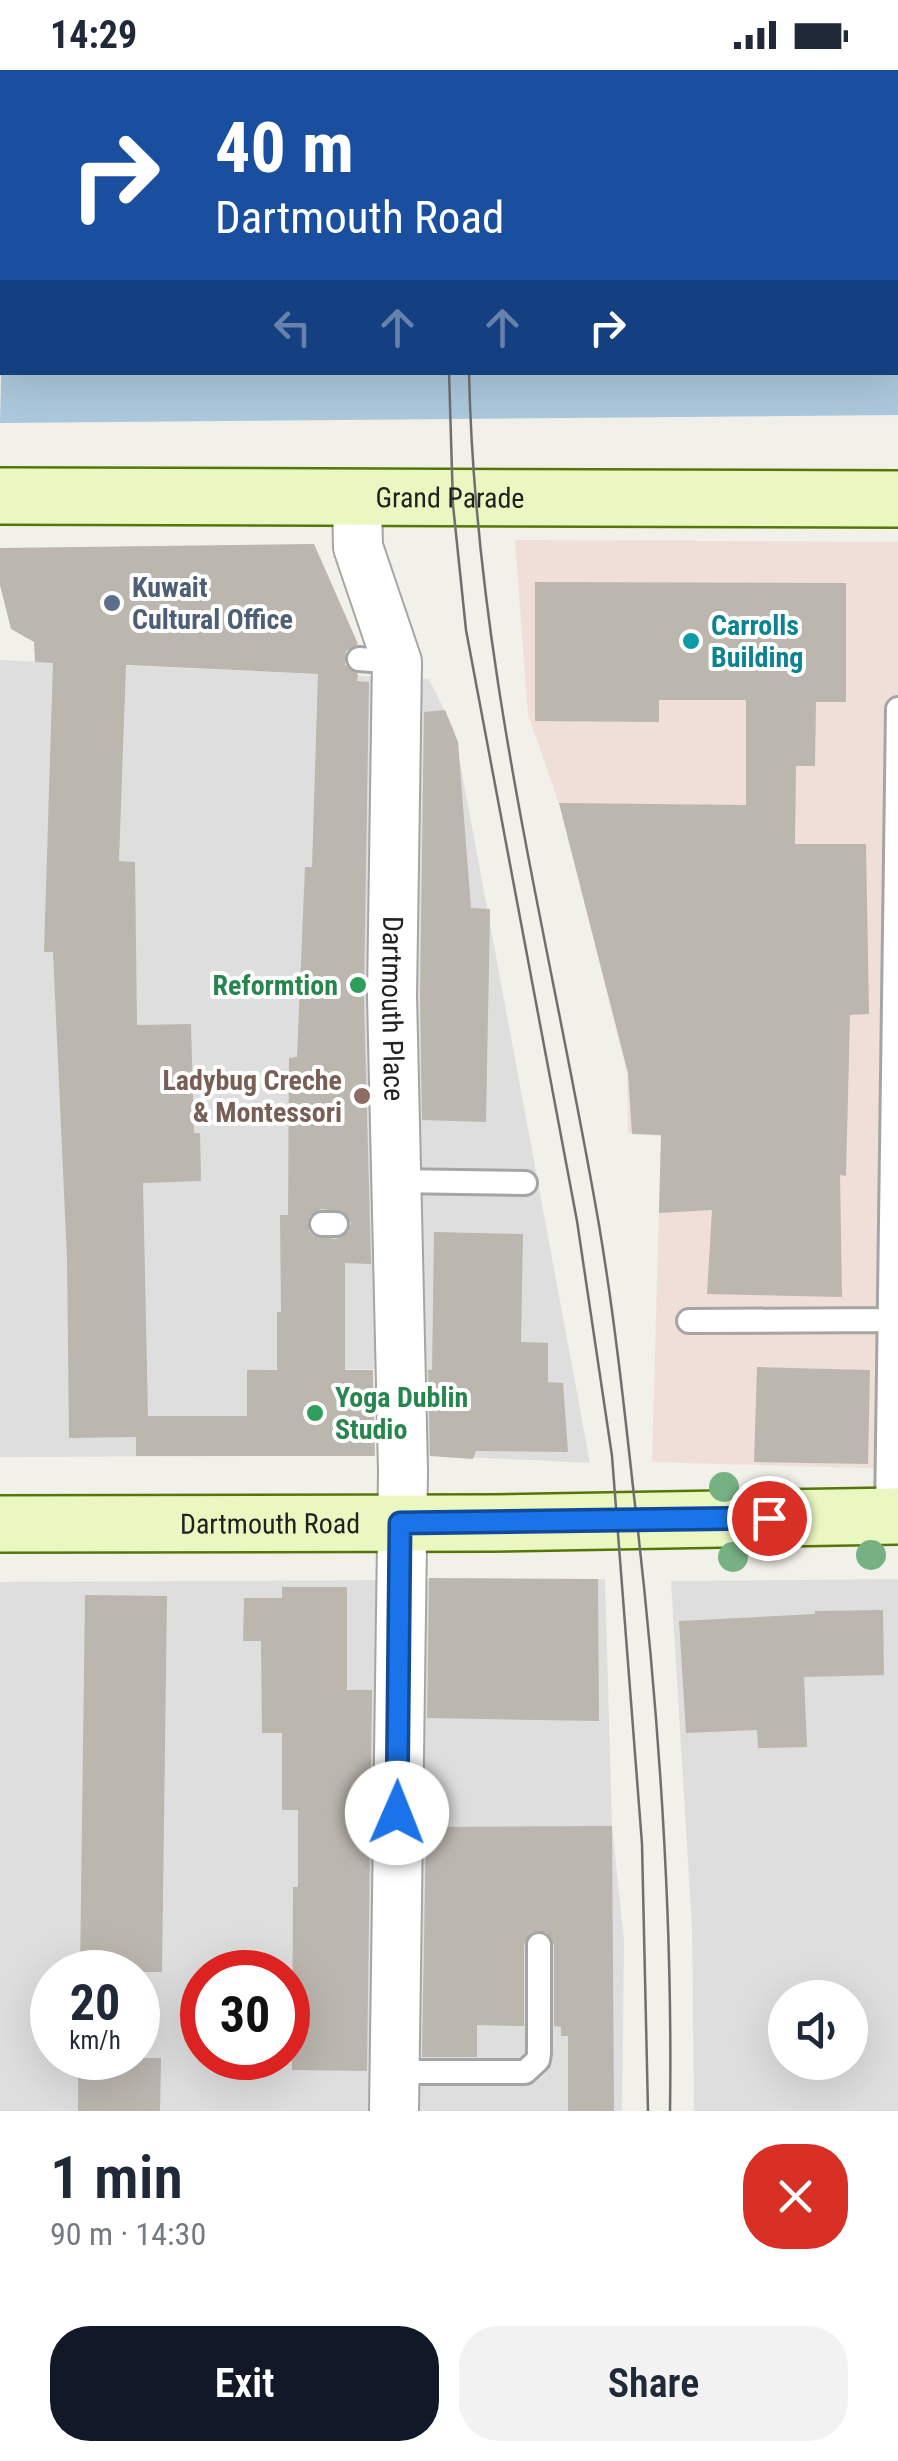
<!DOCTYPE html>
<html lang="en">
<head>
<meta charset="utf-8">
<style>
  body { margin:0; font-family:"Roboto Condensed",sans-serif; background:#f2f2f3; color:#1f2937; height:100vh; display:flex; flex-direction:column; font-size:38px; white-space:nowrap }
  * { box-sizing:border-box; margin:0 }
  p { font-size:32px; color:#747a83 }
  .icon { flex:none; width:55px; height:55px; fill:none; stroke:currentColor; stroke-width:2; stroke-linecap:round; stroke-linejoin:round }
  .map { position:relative; height:2041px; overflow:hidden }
  .side { display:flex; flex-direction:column; background:#fff; flex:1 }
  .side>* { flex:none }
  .banner { position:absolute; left:0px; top:0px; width:900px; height:305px; box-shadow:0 10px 40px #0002; background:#1a4fa0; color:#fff; overflow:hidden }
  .buttons { position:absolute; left:768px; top:1910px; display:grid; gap:20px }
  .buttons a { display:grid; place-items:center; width:100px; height:100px; border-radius:50%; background:#fff; box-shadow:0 10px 40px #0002; font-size:50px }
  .speed { position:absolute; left:30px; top:1880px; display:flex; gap:20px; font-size:50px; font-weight:700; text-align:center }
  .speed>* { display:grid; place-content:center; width:130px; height:130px; border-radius:50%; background:#fff; box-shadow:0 10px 40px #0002; line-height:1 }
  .speed small { font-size:25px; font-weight:400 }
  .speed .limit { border:15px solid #d22; background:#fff; color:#111 }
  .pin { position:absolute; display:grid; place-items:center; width:85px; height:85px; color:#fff; margin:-42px; border:5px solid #fff; border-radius:50%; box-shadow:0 2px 10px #0007 }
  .me { position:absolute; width:110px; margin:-55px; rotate:1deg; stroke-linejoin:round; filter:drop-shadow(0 0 8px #0008) }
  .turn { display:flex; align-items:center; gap:35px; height:210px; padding:0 50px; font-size:45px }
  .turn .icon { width:130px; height:130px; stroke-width:2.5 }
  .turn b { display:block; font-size:70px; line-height:85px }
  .lanes { display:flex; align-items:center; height:95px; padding:0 50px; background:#0003; justify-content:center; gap:50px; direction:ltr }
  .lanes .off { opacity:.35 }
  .round { display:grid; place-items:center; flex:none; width:105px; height:105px; border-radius:40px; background:#f2f2f3 }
  .headline { display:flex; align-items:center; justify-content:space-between; height:170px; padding:0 50px }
  h1 { font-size:60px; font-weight:600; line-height:75px }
  .button { display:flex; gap:20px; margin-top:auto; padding:20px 50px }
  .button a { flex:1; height:115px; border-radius:40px; background:#111827; color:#fff; font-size:40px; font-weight:600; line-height:115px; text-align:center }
  .button a+a { background:#f2f2f3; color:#1f2937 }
  .status { display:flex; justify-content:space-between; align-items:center; height:70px; padding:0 50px; background:#fff; direction:ltr }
  .status svg { height:28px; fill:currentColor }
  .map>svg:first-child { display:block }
  .residential { fill:#dfdede; fill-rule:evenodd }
  .commercial { fill:#f0dfd9 }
  .water { fill:#acc8dc }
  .building { fill:#bbb6ae; fill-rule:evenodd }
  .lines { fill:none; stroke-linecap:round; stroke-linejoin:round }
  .lane-casing { stroke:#a5a5a5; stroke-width:28 }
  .street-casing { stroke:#a5a5a5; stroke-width:52 }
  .secondary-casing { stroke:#56760b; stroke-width:60 }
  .lane { stroke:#fff; stroke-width:22 }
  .street { stroke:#fff; stroke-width:48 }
  .secondary { stroke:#eaf7c1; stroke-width:55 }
  .tram { stroke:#6f6f6f; stroke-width:2.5 }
  .tree { fill:#76b183 }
  .route-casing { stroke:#114b97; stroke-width:25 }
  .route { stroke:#1a73e8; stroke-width:18 }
  .service-dot { fill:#5c6f8a; stroke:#fff; stroke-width:4 }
  .culture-dot { fill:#0f9aa8; stroke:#fff; stroke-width:4 }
  .leisure-dot { fill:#2e9e5b; stroke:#fff; stroke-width:4 }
  .education-dot { fill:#8d6e63; stroke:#fff; stroke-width:4 }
  .labels { text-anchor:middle; stroke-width:8; stroke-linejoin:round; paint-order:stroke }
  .street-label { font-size:28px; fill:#212121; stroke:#fff }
  .service-label { font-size:28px; font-weight:bold; fill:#4e5e75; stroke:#fff; text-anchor:start }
  .culture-label { font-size:28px; font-weight:bold; fill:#0d838f; stroke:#fff; text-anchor:start }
  .leisure-label { font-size:28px; font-weight:bold; fill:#27864d; stroke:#fff; text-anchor:end }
  .education-label { font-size:28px; font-weight:bold; fill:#785e54; stroke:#fff; text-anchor:end }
</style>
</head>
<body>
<div class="status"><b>14:29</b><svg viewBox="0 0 49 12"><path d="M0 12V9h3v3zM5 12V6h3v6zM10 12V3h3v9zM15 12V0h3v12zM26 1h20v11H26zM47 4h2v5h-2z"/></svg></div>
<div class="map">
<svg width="898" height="2041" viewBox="0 0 898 2041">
  <rect width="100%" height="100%" fill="#f1f0e9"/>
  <!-- residential -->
  <path class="residential" d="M0 590 429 609 454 660 590 1393 424 1385 381 1299 247 1300 248 1386 0 1387Z
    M605 1509 612 1756 624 1871 622 2041H0V1512ZM52 1902H138V1988H52ZM202 1902H288V1988H202Z
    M898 1509V2041H694L692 1858 671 1511ZM785 1928H850V1992H785Z"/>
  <!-- commercial -->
  <path class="commercial" d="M0 0H436L2 2V78Z
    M514 0H898V145V2H514Z
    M515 470 898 472V1399L652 1392 661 1066 628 1063 627 1003 559 733 528 645Z"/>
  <!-- water -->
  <path class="water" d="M898 272V345L0 353 2 274V302H898Z"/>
  <!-- building -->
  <path class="building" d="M314 474 358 574 346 581 345 595 358 604 357 611 369 612 364 927 371 1194 345 1193V1300H373L375 1386H136V1367L69 1368 67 1188 53 882H44L53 593 35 592 34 572 11 559 0 515V478ZM126 595 318 604 312 797H305L297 987 289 988 288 1145H280L281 1242H277V1300H247V1346H148L143 1113 201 1111 200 1063H194L191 954 137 955 135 792 119 791ZM321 1139 344 1142 351 1153 348 1162 336 1169 314 1166 309 1161V1147Z
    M535 512 846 513V632H816L815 696H796L795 774H866L869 944 850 945 846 1106 840 1105 842 1227 707 1224 712 1140 659 1143 661 1065 632 1064 628 1003 559 733 746 735V630H659V652L535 651Z
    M445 640 458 672 471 838 490 839 486 1052 422 1050 420 926 424 642Z
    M434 1162 523 1164 521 1272 548 1273V1312L563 1313 568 1382 476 1381 473 1389 430 1386 428 1300H432Z
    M757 1297 870 1300 868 1394 754 1392Z
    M429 1508 598 1509 599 1651 427 1648Z
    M282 1517H347V1620H372L367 2001 292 2000 293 1817H298V1740H282V1663H262L261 1571H243L244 1528H282Z
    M85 1525 167 1526 162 1902H80Z
    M883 1540 884 1605 804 1607 807 1677 758 1678 757 1660 686 1663 679 1551 815 1544V1541Z
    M612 1756 614 2041H568V1966H561V1957L554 1956V1875L546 1862H532L524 1874V1956L477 1955V1987H422L426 1757Z
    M78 1988H161L160 2041H78Z"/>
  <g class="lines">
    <!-- lane casing -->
    <g class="lane-casing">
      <path id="lane" d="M473 2 474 0
        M359 589 397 592
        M395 1111 525 1113
        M322 1154H336
        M689 1251 889 1250
        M887 1446 898 639
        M395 2002H525L538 1990 539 1983V1875"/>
    </g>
    <!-- street casing -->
    <g class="street-casing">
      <g id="street">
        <path d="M0 144H2"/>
        <path id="s1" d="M357 427 358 477 397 592 392 926 403 1401 394 2041"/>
      </g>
    </g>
    <!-- secondary casing -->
    <g class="secondary-casing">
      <g id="secondary">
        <path id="s2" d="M0 426 898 429"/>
        <path id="s3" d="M0 1454 493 1453 898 1446"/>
      </g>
    </g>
    <!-- lane -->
    <use href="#lane" class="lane"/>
    <!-- street -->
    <use href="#street" class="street"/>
    <!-- secondary -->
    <use href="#secondary" class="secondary"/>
    <!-- tram -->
    <path class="tram" d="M463 2 464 0
      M485 2V0
      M449 302 453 435 466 560 577 1151 612 1386 642 1774 648 2041
      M469 302C475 593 550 870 599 1155 614 1244 624 1335 634 1426 658 1630 673 1836 670 2041"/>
  </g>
  <!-- trees -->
  <g class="tree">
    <circle cx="724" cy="1417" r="15"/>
    <circle cx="871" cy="1485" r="15"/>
    <circle cx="733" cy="1487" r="15"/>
  </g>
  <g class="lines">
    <!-- route casing -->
    <g class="route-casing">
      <path id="route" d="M397 1743 400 1453 769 1448"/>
    </g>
    <!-- route -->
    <use href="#route" class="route"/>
  </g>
  <!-- markers -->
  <circle class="service-dot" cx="112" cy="533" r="10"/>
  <circle class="culture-dot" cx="691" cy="571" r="10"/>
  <g class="leisure-dot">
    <circle cx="358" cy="915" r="10"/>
    <circle cx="315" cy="1343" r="10"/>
  </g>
  <circle class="education-dot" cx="362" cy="1026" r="10"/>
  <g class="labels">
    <!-- street labels -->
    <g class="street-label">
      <text dy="10" stroke="none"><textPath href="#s2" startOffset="450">Grand Parade</textPath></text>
      <text dy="10" stroke="none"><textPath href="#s1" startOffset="518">Dartmouth Place</textPath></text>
      <text dy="10" stroke="none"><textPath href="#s3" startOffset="270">Dartmouth Road</textPath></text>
    </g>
    <!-- service labels -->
    <g class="service-label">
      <text x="132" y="527">Kuwait<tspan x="132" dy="32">Cultural Office</tspan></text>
    </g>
    <!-- culture labels -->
    <g class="culture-label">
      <text x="711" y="565">Carrolls<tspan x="711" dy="32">Building</tspan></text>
    </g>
    <!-- leisure labels -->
    <g class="leisure-label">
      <text x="338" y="925">Reformtion</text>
      <text x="335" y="1337" text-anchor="start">Yoga Dublin<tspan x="335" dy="32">Studio</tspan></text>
    </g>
    <!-- education labels -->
    <g class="education-label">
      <text x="342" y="1020">Ladybug Creche<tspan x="342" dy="32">&amp; Montessori</tspan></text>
    </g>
  </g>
</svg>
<div class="buttons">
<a><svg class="icon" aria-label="sound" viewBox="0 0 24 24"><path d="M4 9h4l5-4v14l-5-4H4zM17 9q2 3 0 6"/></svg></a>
</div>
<div class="speed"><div>20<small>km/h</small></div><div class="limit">30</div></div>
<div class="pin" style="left:769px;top:1448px;background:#d93025"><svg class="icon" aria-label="arrive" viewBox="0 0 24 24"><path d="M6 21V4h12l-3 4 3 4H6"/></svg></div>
<svg class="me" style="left:397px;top:1743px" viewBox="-20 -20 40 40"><circle r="19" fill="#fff"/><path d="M0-13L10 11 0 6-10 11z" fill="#1a73e8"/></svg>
<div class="banner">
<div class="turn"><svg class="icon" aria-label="right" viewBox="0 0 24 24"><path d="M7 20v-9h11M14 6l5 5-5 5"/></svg><div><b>40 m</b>Dartmouth Road</div></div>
<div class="lanes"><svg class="icon off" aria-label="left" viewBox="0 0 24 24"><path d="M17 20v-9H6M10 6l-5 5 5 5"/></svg><svg class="icon off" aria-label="ahead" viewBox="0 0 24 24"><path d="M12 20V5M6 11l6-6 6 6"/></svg><svg class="icon off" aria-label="ahead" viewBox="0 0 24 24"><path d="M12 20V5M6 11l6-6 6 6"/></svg><svg class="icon" aria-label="right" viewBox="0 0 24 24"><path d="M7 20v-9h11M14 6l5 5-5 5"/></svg></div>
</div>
</div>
<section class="side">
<div class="headline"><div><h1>1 min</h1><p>90 m · 14:30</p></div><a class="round" style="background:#d93025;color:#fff"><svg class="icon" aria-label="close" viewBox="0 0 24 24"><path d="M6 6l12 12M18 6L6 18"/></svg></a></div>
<div class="button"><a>Exit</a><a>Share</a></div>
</section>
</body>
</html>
